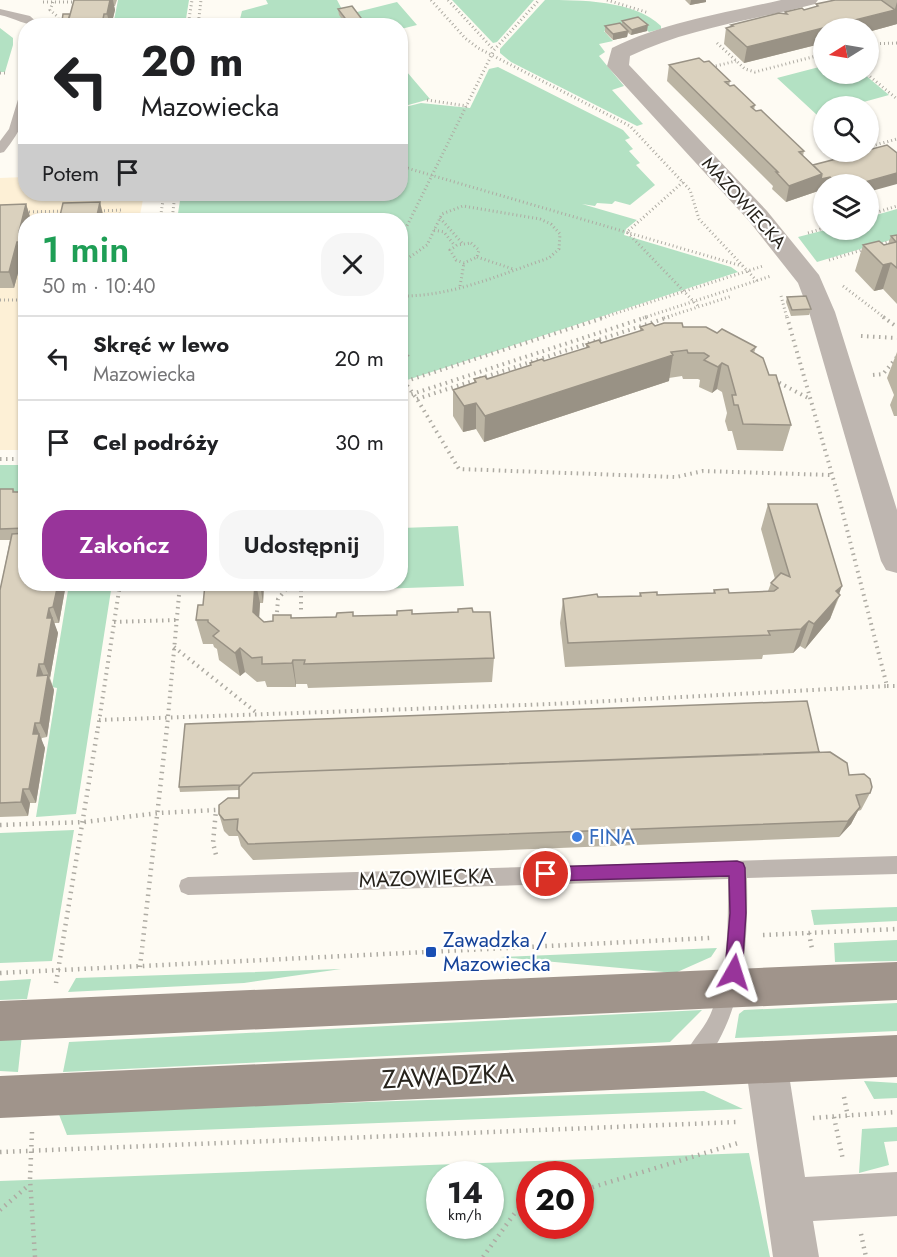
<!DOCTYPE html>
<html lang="pl">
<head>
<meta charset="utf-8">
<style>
  body { margin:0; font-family:Jost,sans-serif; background:#f6f6f6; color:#202124; height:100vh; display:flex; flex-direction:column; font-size:22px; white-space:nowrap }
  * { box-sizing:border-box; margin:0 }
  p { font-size:20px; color:#757577 }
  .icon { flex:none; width:33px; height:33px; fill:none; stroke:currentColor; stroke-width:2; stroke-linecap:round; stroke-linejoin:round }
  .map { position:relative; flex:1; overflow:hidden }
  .drawer { position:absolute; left:18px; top:213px; width:390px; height:378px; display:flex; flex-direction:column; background:#fff; border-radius:24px; box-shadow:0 2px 4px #0004 }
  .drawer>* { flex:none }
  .hud { position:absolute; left:18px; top:18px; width:390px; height:183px; border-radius:24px; box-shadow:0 2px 4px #0004; background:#fff; color:#202124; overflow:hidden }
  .needle { width:39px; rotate:259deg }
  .fabs { position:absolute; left:813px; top:18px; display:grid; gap:12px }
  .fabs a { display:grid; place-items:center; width:66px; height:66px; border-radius:50%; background:#fff; box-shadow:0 2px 4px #0004; font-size:30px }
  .speed { position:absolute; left:426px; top:1161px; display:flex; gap:12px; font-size:30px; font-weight:700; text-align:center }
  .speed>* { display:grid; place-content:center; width:78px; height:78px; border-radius:50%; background:#fff; box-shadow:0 2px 4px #0004; line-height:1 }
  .speed small { font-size:15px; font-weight:400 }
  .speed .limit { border:9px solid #d22; background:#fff; color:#111 }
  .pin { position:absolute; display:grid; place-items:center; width:51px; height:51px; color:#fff; margin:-26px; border:3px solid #fff; border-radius:50%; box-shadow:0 2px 6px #0007 }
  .me { position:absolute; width:66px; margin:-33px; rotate:6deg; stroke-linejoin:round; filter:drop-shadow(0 0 4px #0008) }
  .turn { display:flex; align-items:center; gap:21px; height:126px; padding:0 24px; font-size:27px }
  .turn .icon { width:78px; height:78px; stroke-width:2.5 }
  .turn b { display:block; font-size:42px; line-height:51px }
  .then { display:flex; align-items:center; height:57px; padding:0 24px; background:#0003; gap:12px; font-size:22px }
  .round { display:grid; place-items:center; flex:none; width:63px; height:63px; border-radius:24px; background:#f6f6f6 }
  .headline { display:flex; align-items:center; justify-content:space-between; height:102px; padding:0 24px }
  h1 { font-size:36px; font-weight:600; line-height:45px; color:#1e9e55 }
  .button { display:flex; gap:12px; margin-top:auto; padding:12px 24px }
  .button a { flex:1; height:69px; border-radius:24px; background:#98349a; color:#fff; font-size:24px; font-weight:600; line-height:69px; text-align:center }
  .button a+a { background:#f6f6f6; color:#202124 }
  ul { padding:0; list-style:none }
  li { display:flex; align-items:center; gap:18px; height:84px; padding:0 24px; border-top:2px solid #e0e0e0 }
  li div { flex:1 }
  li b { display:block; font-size:22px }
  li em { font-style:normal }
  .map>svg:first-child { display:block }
  .built { fill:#fdf0d6 }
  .green { fill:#b3e1c3; fill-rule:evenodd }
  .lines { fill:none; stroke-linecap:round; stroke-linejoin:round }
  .path-far2 { stroke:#aeaba3; stroke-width:3; stroke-dasharray:1 3; stroke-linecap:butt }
  .path-far1 { stroke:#aeaba3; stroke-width:4; stroke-dasharray:1.5 4.5; stroke-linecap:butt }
  .path { stroke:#aeaba3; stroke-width:4.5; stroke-dasharray:1.5 5; stroke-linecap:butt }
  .lane { fill:#beb6b0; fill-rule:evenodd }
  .street { fill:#beb6b0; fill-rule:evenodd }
  .secondary { fill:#a0948b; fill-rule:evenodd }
  .wall { fill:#bbb4a3 }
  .shaded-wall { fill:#999285 }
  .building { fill:#dad1be; stroke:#999285; stroke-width:1.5 }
  .route { fill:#98349a; stroke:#632264; stroke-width:1.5 }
  .shop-dot { fill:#3f7fe0; stroke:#fff; stroke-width:2 }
  .transit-dot { fill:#1a4fb4; stroke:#fff; stroke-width:2 }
  .labels { text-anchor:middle; stroke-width:4.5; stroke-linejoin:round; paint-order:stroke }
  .far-street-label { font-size:18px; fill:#27231c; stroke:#fff }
  .shop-label { font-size:21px; fill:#366cbe; stroke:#fff; text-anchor:start }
  .street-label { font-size:21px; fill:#27231c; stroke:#fff }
  .transit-label { font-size:21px; fill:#164399; stroke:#fff; text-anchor:start }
  .near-street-label { font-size:26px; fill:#27231c; stroke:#fff }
</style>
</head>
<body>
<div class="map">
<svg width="897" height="1257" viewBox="0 0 897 1257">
  <rect width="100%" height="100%" fill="#fefbf3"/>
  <!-- built -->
  <path class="built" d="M25 177 26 194H144L139 220H26L25 450H0V178Z"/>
  <!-- green -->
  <path class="green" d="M118 0H189L185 25H113Z
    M266 0H337L345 15 397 2 417 25 401 29 400 26H227L239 23 242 11 268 4Z
    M452 0H534L497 42 493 43Z
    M545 0C579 0 635 0 661 26V29L649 32 638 22 604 31 613 41 599 44 605 52 599 56 624 86 612 90 643 124 637 126 511 62 500 53V49Z
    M0 28 13 38V45L5 72H0Z
    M400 65H401L430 99 401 107Z
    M823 66 824 74H864L889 95 849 106H824L823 113 817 115 777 78Z
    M498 67 623 130 630 138 625 140 633 149 629 151 640 163 636 165 655 185 630 205 615 201 612 204 597 203 595 206 582 204 637 220 626 229 624 235 731 267 738 272 401 382 400 220H177L181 194H400L401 108 421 103 470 108 489 69Z
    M897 209V238L817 262 798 237 825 230H868L869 217Z
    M0 465H25V498L0 499Z
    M458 526 464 586 377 589V584H400L401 528Z
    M69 584H112L76 814 36 817 57 688 52 687Z
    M74 830 52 961 0 963V833Z
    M897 907V921L814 925 811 910Z
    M897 940V961L835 962 834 943Z
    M717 948 711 957 675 973 500 957Z
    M341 969 244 983 68 992 76 978Z
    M31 979 27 999 0 1000V981Z
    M897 1003V1031L735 1038 739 1014 744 1010Z
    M702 1010 670 1042 63 1072 69 1042Z
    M22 1035 18 1072 0 1071V1037Z
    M864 1081 897 1083V1098L874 1099Z
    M704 1091 743 1109 67 1135 58 1112Z
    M897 1127V1141L884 1142 889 1165 859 1173 862 1129Z
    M749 1153 770 1257H0V1181ZM440 1174H490V1226H440ZM530 1174H580V1226H530Z"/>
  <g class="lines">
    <!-- path-far2 -->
    <path class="path-far2" d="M431 0 465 38 478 48 630 126 690 190 699 219 757 281
      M448 0 494 50
      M607 0 649 13
      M43 2H73
      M53 2 50 10 58 17 59 25
      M188 26 192 0
      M198 26 201 0
      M717 43 745 69 755 72 824 54
      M868 44 897 43
      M712 67 736 61
      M0 73H5
      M867 74 897 99
      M427 100 467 106
      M868 147 897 139
      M848 152H851
      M400 166 742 266
      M683 182 627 232 698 306
      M100 211 121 210 119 220
      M25 212 65 211
      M868 215 897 206
      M440 218 462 243
      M160 220 164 194
      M172 220 175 194
      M434 230 444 232 455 246
      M808 233 824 228
      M400 240 494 50 539 0
      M471 243 479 250 477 257 464 263 456 260 450 250 457 245Z
      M878 245 897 239
      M477 257 513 269
      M829 260 865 249
      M400 264 427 245 442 214 463 206 540 219 551 224 560 234 559 249 549 258C501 274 452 297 400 296
      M460 286 464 263
      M843 286 885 318
      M781 296 787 318
      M0 300H26
      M601 318 763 266
      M643 318 771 276
      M664 318 732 296"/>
    <!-- path-far1 -->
    <path class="path-far1" d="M883 317 897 327
      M861 336 897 338
      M400 346 409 358 400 361
      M873 375 883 374 897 357
      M400 376 417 399 459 469 676 477 703 471 831 475
      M774 380 810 399
      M400 383 606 317
      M400 398 647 317
      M417 399 669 317
      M0 459H26
      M120 584H151
      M301 584V610
      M277 612 278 599 290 584
      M114 622 176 620
      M174 647 257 713
      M887 686H897
      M99 720 552 704 887 686 841 506 787 317
      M98 728 120 584
      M167 728 180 584"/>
    <!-- path -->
    <path class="path" d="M0 825 84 822 159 813 216 810 213 843 217 859
      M809 933 812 949
      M763 935 897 929
      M140 967 167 727
      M0 973 710 938
      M56 983 98 727
      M844 1097 848 1117
      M834 1117 843 1160
      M813 1118 897 1112
      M32 1132 30 1179 35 1257
      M0 1152 737 1122
      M580 1191 738 1143 739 1140
      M0 1210 29 1185
      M861 1234 866 1257
      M483 1257 517 1210 530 1206"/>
    <!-- lane -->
    <path class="lane" d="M0 9 30 16 41 26C27 26 14 18 0 15Z
      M26 90C26 119 23 128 4 152L0 153V141L9 129 20 93Z
      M897 856V874L747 878C748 935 746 989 719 1040 713 1051 704 1065 692 1070L685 1067 682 1060C689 1043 704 1030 711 1013 729 971 728 923 728 879L188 895 181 892 179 886 181 880 188 877Z"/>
    <!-- street -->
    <path class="street" d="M781 0H818L815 4C754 20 687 28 630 56L629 65 767 211 819 275 835 312 897 510V573L886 570 881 561 809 312 798 283 749 221 607 66 612 48C665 22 725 13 781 0Z
      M766 1041 781 1047 787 1062 805 1177 897 1172V1216L813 1221 819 1257H773L745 1062 751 1047Z"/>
    <!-- secondary -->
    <path class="secondary" d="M897 962V1000L0 1041V1001Z
      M897 1035V1077L0 1118V1076Z"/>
  </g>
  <!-- wall -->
  <path class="wall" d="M74 0H117L115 6H114L115 10 111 26H63L62 21 70 14Z
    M685 0H706V2L690 5Z
    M835 0H897V24L868 32 824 28V43L744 63 724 44 726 28 731 27V25L785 14V12L804 10 816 7V4Z
    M338 9 367 26H347L339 15Z
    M622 21 647 31 631 35 628 33 627 37 613 40 605 32V26L622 24Z
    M704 62 730 81 729 86 755 105 754 110 804 151 803 156 813 165 868 184H824V189L786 202 772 189 773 186 667 81 669 65Z
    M26 204 31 220H26V258H22L14 288H0V205Z
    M897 235V304L883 289 874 291 855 271 863 245H884L888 244 891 236Z
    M787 297 811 309 809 315 791 316 786 302Z
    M655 326 683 327 717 333 756 347 754 353 769 375 791 425 783 451 737 450 732 431H728L725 421 727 413 722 392 717 389 712 393 699 387 700 380 698 379H683L682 376 669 378V381L484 442 476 429 463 432 453 416V390L474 383V379H487L529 366 530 363 544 361 586 348V344L601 343 640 331V327Z
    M897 352V416H894L890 405 894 395 887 378Z
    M0 489H13L15 492H23L26 489V584H66L59 623H55L54 624 58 633 50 678 54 690 47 737 42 738 41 740 45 748 36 803H30L28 816 0 817V590L10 540H0Z
    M768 504 840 595 830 619 805 649 800 646 793 653 763 655 762 659 565 667 560 623 563 599 639 596 640 593 657 595 713 593 714 590 729 593 768 591 771 583 775 579 761 529Z
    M205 584H264L263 603H260L259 618 264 622 292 618 473 612 494 658 492 682 308 688 307 684H296V687H267L265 681 257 682 245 672 240 676 219 660 217 649 214 647 213 644H203L196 620 203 605Z
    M819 752 849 775 870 793 861 810 858 811 851 824 839 837 253 860 241 846 238 836H229L224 831 219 814 239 798V790L180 792 179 787Z"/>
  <!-- shaded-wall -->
  <path class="shaded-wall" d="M110 0H113L115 10 111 26H110L107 14Z
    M691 0H706V2L690 5Z
    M897 2V24L890 26Z
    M895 10 890 26 868 32V28H824V43L744 63 747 47Z
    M648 25 647 31 631 35 632 30Z
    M628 31 627 37 613 40V34Z
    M897 173V184L868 192V184H858Z
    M822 174 830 177 827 184H824V189L786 202 789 186Z
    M100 202 104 218 103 220H96Z
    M26 204 31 220H26V242L19 232Z
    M17 242 22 258 14 288 9 272Z
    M891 263 883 289 874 291 883 265Z
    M673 355 669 381 484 442 485 416Z
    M722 363 717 389 712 393 718 367Z
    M476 403V429L463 432 464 406Z
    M58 584H66L59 623 53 607Z
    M255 584H256L260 603 258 636 253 612Z
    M260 584H264L263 603Z
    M842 586 830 619 805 649 814 624 836 591Z
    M49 608 58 633 50 678 44 664 47 618Z
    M809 621 800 646 793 653 801 629Z
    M240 648 245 672 240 676 235 653Z
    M293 660 296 684V687L292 663Z
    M39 664 45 679 37 676Z
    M48 675 54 690 47 737 40 723Z
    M35 723 45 748 36 803 29 789 33 734Z
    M23 789 30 803 28 816 21 802Z
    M860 807 851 824 839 837 848 821Z"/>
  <!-- building -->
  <path class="building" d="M74 0H110L107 14H104L103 19H106L105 26H67Z
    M835 0H881L895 10 747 47 726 28 733 26 731 25 779 13 787 14 785 12 802 8 804 10 818 6 816 4Z
    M352 6 367 26H351L338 9Z
    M63 14H70L68 20 62 21Z
    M638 17 648 25 632 30 622 21Z
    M620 23 628 31 613 34 605 26Z
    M699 58 704 62 709 61 730 81 725 82 730 86 734 85 755 105 751 107 756 111 761 110 804 151 799 152 822 174 789 186 776 172H778L669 65Z
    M26 137V146H23Z
    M887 145 897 153V173L858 184H838L830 177 821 179 822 174 813 165 863 152H868V150Z
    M100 202 96 220H59L63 203Z
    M26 204 19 232H26V242H17L9 272H0V205Z
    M897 235V268L891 263 883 265 863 245 879 241 884 245 896 242 891 236Z
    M806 296 811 309 792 310 787 297Z
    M652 323 655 326 664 323H682L683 327H706L717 333 722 329 756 347 751 351 763 358 769 375H776L791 425 743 424 738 405H734L732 395H736L728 366 722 363 718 367 704 360 709 356 704 353H688L687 350 671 352 673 355 485 416 476 403 464 406 453 390 476 382 474 379 485 376 487 379 531 365 530 363 542 359 544 361 589 347 586 344 599 340 601 343 643 330 640 327Z
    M0 489H13V492H23V489H26V528L0 529Z
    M768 504H817L842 586 836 591 840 595 814 624 809 621 801 629 768 631 770 635 568 643 563 599 597 594 598 597 641 596 640 593 657 592V595L715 593 714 590 728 589 729 593 774 591 778 588 771 583 781 573 790 577Z
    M26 533V584H58L53 607 49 608 47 618H52L44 664H39L37 676 48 675 40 723H35L33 734H39L29 789H23L21 802 0 803V590L12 534Z
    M205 584H255L253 612 264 622 273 621V615H291V618L336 617 337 613 353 612V616L397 615V611L412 610V614L458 612V609L472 608 473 612H490L494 658 304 664 305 660H293L292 663 262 664V657L252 658 240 648 235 653 213 636 219 631 208 622V620H196L198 605H203Z
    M807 701 819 752 253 773 241 785 179 787 185 724Z
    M830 752 847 763 849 775 864 774 870 779 872 787 870 793 856 795 860 807 848 821 248 844 237 830 238 819 224 820 219 814V805L228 798H239V787L253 773Z"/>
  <!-- route -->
  <path class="route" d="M737 861 743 863 745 868 746 913 742 972 739 977 734 980 728 977 725 972 730 913 729 876 546 881 540 879 538 874 540 869 546 867Z"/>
  <!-- markers -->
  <circle class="shop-dot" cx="577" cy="837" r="6"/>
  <rect class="transit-dot" x="425" y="946" width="12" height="12" rx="3"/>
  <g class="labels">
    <!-- far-street labels -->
    <g class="far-street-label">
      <text transform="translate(744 203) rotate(48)" y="6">MAZOWIECKA</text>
    </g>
    <!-- shop labels -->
    <g class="shop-label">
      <text x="589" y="844">FINA</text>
    </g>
    <!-- street labels -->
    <g class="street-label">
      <text transform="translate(426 878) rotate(-2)" y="7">MAZOWIECKA</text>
    </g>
    <!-- transit labels -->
    <g class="transit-label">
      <text x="443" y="947">Zawadzka /<tspan x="443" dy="24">Mazowiecka</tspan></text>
    </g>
    <!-- near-street labels -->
    <g class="near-street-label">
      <text transform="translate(448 1076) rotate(-3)" y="9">ZAWADZKA</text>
    </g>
  </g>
</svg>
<div class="fabs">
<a><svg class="needle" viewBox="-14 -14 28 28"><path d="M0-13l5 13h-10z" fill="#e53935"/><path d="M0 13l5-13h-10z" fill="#757577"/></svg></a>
<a><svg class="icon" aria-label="search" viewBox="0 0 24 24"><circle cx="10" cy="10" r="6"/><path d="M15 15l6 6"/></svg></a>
<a><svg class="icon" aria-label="layers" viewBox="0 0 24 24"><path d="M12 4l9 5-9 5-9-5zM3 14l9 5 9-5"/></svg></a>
</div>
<div class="speed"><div>14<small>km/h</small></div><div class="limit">20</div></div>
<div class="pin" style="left:546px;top:874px;background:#d93025"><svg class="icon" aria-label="arrive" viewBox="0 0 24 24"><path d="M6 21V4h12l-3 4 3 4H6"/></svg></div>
<svg class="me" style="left:734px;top:972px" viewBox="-20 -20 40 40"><path d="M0-17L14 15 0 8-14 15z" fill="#98349a" stroke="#fff" stroke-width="4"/></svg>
<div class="hud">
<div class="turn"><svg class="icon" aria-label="left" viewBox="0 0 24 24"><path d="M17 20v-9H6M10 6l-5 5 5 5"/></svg><div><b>20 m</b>Mazowiecka</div></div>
<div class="then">Potem<svg class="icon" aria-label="arrive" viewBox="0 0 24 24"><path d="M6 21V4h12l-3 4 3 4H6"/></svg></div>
</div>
<section class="drawer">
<div class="headline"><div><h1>1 min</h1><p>50 m · 10:40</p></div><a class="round"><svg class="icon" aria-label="close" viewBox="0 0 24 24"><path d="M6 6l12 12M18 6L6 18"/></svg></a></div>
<ul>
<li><svg class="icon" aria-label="left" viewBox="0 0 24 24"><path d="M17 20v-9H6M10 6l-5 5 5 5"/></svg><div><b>Skręć w lewo</b><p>Mazowiecka</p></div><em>20 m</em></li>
<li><svg class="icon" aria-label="arrive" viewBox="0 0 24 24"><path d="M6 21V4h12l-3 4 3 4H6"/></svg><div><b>Cel podróży</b></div><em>30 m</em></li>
</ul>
<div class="button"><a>Zakończ</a><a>Udostępnij</a></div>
</section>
</div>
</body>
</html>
